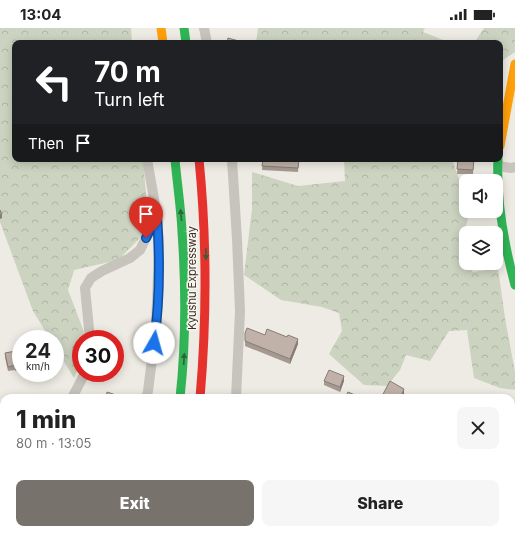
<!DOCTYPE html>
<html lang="en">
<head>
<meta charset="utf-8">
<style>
  body { margin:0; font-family:Inter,sans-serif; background:#f6f6f6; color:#222; height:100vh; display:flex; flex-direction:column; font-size:15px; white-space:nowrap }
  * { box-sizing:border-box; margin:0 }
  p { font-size:13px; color:#767676 }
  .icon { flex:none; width:22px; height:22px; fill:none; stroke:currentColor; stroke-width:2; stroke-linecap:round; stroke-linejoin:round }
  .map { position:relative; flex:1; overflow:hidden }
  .panel { position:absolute; left:0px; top:366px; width:515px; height:140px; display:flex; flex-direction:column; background:#fff; border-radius:12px 12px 0 0; box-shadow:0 2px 10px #0003 }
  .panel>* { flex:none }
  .guide { position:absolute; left:12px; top:12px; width:491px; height:122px; border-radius:8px; box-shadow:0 2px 10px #0003; background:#202124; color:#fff; overflow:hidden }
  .fabs { position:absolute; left:459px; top:146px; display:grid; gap:8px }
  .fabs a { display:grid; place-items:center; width:44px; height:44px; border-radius:8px; background:#fff; box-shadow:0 2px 10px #0003; font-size:20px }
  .speed { position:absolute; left:12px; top:302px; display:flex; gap:8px; font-size:20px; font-weight:700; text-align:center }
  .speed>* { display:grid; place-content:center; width:52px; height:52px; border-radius:50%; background:#fff; box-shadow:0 2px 10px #0003; line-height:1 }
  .speed small { font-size:10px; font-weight:400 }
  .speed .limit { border:6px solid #d22; background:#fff; color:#111 }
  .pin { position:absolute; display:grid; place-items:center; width:34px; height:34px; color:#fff; margin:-41px -17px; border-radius:50% 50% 50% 0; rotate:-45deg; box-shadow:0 0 4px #0007 }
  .pin .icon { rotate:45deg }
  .me { position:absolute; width:44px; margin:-22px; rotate:7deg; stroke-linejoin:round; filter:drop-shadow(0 0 3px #0008) }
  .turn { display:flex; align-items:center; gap:14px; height:84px; padding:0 16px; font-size:18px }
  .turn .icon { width:52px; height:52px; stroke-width:2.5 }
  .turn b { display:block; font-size:28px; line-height:34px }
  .then { display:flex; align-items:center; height:38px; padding:0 16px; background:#0003; gap:8px; font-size:15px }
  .round { display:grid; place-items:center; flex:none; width:42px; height:42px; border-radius:8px; background:#f6f6f6 }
  .overview { display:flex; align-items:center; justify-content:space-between; height:68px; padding:0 16px }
  h1 { font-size:24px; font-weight:800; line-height:30px }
  .cta { display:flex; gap:8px; margin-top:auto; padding:8px 16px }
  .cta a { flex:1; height:46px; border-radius:8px; background:#77726c; color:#fff; font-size:16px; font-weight:800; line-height:46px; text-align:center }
  .cta a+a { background:#f6f6f6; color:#222 }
  .status { display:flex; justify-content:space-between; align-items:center; height:28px; padding:0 20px; background:#fff; direction:ltr }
  .status svg { height:11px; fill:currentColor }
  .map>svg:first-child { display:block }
  .forest { fill:url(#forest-crowns) }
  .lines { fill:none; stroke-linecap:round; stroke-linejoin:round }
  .street { stroke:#c7c3bd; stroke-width:10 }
  .fast { stroke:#30b455; stroke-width:9 }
  .slow { stroke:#ff9f0a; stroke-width:9 }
  .jam { stroke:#e5322d; stroke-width:9 }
  .wall { fill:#a59990 }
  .shaded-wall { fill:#867d76 }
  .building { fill:#c0b2a8; stroke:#867d76 }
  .oneway { fill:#355f3a }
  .route-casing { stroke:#114b97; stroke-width:10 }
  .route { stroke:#1a73e8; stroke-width:7 }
  .labels { text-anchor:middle; stroke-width:3; stroke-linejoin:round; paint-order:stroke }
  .street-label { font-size:11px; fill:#37312b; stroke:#f9f5ed }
</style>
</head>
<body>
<div class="status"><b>13:04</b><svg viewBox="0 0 49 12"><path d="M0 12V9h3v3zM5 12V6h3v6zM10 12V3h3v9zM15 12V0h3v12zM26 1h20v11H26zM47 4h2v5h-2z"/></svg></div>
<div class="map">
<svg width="515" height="506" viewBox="0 0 515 506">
  <defs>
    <pattern id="forest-crowns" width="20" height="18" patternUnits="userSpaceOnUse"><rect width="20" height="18" fill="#ccd3c0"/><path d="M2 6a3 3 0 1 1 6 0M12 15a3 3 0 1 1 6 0" fill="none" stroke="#b0b6a5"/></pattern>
  </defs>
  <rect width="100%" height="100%" fill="#eeebe4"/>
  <!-- forest -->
  <path class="forest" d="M0 0H131L132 15H15V131H143L149 201 118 232 74 242 68 262 84 304 83 311H81V333L74 350 55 319V311H50L33 283 0 194Z
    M258 0H425L423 4 451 15H257L256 14Z
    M484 0H515V24L500 34V15H474Z
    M344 131H452L462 160 468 190 459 225 473 244 498 240 505 290 515 344V362L500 360 474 350 467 302 449 303 430 333 406 327 400 342 387 358 364 357 329 326 342 303 339 285 322 279 281 272 244 247 252 181V144L298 158 345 153Z
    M316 502H364L366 506H314Z"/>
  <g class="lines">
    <!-- street -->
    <path class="street" d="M204 0 207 15
      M232 131 237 211 240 283 236 370
      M498 138 511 140 515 139
      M90 311 85 260 91 250 102 243 130 230 140 222 157 188 147 131
      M72 370 85 345
      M146 370 148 363 156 300 159 217 157 188
      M0 431 4 426
      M117 506 118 502
      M215 506 216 502"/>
    <!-- fast -->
    <path class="fast" d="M184 0 186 15
      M175 131C177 155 181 180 182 204 186 260 186 315 180 370
      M498 131C496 174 504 216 515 257
      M511 495 515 488
      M156 506 157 502
      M176 506 177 502"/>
    <!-- slow -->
    <path class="slow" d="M161 0 163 15
      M500 118 515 36"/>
    <!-- jam -->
    <path class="jam" d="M199 131C207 212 207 289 200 370"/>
  </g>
  <!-- wall -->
  <path class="wall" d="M263 131H299L298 144 262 142Z
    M458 131H474L473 146H457Z
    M245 305 265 307 298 316 290 336 245 318Z
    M21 322V342L15 343V342L8 343 5 329V325Z
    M324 353H344L340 364 324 357Z
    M0 461 4 463V485H3L2 486 0 485Z
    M97 502H110L109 506Z
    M221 502H276L275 506H270L266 504V506H220Z
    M291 502H312L310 506H299Z
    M423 502H436L439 506H425Z"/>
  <!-- shaded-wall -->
  <path class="shaded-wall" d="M2 186V190L0 191V187Z
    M298 311V316L290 336V331Z
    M344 348V353L340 364V359Z
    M404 361V366L402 370 401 368Z
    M265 502H266V506H264Z
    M274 502H276L275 506H274Z
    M309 502H312L310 506H307Z"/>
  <!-- building -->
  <path class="building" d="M228 10 246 15H227Z
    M263 131H299L298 140 262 138Z
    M458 131H474L473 142 457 141Z
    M0 182 2 186 0 187Z
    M247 300 265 307 267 301 287 309 288 307 298 311 290 331 245 313V305Z
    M21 322V338L15 339V337L8 339 5 325Z
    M329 342 344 348 340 359 324 353Z
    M390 353 404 361 401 368 404 370H381Z
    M107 364 119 368 118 370H106Z
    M348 364 362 370H345Z
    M78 367 85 370H75Z
    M0 461 4 463V482L3 481 2 483 0 482Z
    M221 502H265L264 506H220Z
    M300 502H309L307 506Z
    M425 502H436L439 506H427Z"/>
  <!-- one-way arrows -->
  <defs><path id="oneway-solid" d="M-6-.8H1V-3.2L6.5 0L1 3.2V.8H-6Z"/></defs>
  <g class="oneway">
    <use href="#oneway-solid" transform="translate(181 187) rotate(-96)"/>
    <use href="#oneway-solid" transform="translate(206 226) rotate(90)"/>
    <use href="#oneway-solid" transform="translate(184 331) rotate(-87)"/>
  </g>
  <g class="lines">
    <!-- route casing -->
    <g class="route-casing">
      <path id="route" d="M146 210 157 188C160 230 160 273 154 315"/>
    </g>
    <!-- route -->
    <use href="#route" class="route"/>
  </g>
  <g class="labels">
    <!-- street labels -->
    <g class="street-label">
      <text transform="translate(192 250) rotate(-90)" y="4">Kyushu Expressway</text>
    </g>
  </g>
</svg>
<div class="fabs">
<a><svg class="icon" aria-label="sound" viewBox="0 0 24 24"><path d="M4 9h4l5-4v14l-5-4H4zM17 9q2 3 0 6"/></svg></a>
<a><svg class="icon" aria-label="layers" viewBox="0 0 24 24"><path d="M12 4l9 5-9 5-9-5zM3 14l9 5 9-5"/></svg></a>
</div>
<div class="speed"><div>24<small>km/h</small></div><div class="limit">30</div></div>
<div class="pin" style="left:146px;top:210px;background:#d93025"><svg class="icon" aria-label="arrive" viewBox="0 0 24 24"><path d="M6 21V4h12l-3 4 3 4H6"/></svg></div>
<svg class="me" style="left:154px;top:315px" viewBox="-20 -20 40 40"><circle r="19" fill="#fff"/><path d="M0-13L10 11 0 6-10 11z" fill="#1a73e8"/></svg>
<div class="guide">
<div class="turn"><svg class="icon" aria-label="left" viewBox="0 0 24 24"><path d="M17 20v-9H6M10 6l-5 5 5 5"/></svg><div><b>70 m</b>Turn left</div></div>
<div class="then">Then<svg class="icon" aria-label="arrive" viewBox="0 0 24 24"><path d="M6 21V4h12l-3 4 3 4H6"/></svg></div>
</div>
<section class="panel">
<div class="overview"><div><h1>1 min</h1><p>80 m · 13:05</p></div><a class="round"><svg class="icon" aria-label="close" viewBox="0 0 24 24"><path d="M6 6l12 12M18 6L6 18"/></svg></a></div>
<div class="cta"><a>Exit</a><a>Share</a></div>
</section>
</div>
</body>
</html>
